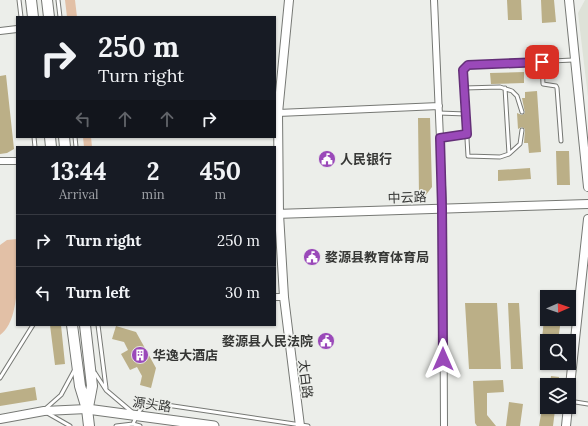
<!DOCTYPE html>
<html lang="en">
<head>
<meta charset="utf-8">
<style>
  body { margin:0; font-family:Lora,"Noto Sans SC",serif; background:#20242c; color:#f1f3f6; height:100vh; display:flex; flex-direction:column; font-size:15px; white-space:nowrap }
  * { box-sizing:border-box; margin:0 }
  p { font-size:13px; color:#9ea1a6 }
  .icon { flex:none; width:22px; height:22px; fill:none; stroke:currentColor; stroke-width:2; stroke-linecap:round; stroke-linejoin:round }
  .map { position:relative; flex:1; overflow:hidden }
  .details { position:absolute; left:16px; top:146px; width:260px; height:180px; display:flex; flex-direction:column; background:#171b24; border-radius:0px; box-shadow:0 1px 3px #0004 }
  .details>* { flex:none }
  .guide { position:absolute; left:16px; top:16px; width:260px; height:122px; border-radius:0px; box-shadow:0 1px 3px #0004; background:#171b24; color:#f1f3f6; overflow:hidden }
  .needle { width:26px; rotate:88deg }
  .controls { position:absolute; left:540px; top:290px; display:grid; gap:8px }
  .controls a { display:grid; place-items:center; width:36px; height:36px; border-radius:0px; background:#171b24; box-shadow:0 1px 3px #0004; font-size:20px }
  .pin { position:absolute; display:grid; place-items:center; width:34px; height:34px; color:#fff; margin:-17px; border-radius:8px; box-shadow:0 2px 6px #0006 }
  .me { position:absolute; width:44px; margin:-22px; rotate:0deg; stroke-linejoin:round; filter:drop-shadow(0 0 3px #0008) }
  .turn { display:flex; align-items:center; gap:14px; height:84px; padding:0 16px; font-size:18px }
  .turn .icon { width:52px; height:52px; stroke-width:2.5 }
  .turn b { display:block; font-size:28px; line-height:34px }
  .lanes { display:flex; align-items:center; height:38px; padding:0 16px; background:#0003; justify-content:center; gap:20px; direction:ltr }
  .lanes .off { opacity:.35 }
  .eta { display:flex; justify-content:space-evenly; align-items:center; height:68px; text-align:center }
  .eta b { font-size:24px; font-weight:700; line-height:28px }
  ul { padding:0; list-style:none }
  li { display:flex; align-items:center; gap:12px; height:52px; padding:0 16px; border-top:1px solid #363941 }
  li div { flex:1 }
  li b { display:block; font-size:15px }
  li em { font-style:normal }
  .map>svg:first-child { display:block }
  .built { fill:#dee2d8 }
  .green { fill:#e2c0a6 }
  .building { fill:#bbaf87 }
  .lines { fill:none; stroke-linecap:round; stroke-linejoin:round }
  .service-casing { stroke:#767874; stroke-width:5 }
  .minor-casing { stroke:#767874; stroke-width:8 }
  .tertiary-casing { stroke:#767874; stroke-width:10 }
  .secondary-casing { stroke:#767874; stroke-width:11 }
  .primary-casing { stroke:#767874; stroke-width:12 }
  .service { stroke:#fff; stroke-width:3 }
  .minor { stroke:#fff; stroke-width:6 }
  .tertiary { stroke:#fff; stroke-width:8 }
  .secondary { stroke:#fff; stroke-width:9 }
  .primary { stroke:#fff; stroke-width:10 }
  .route-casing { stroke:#642f78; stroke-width:10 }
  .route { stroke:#9a49b9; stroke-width:7 }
  .labels { text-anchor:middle; stroke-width:3; stroke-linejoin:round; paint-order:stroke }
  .poi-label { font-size:13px; font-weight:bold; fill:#363735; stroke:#eceeea; text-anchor:start }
  .street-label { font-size:13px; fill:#363735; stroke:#eceeea }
</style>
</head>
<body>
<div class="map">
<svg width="588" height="426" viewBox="0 0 588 426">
  <rect width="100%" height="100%" fill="#eceeea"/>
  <!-- built -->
  <path class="built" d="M585 0H588V97L578 13Z"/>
  <!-- green -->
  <path class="green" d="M65 0H75L77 17H67Z
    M83 137H91L92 147H84Z
    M17 239C17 264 22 320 0 335V245L7 240Z"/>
  <!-- building -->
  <path class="building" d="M507 0H521L522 20H508Z
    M541 0H554L556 22 542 23Z
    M524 72V83L491 84 490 73Z
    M6 75 14 149 7 153 0 154V76Z
    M537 91 541 152 529 153 528 143H524L525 129 522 127 518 129 517 113 522 115 525 113 522 98H525V92Z
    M418 118H430L432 187 425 196H419Z
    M556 151H569L570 185H557Z
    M530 168 531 179 498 181V170Z
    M465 303H497L501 369H469Z
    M508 303H519L523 369H511Z
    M544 319H561L558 341H547V360L540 359Z
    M50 325H61L65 364 55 365Z
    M116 326 136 332 156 368 151 388 140 385 142 376 137 367 130 370 121 354 128 350 124 342 112 339Z
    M551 376 559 377 558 385H550Z
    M503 380 504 392 487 393V415L496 426H477L475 423 473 381Z
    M35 387 37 400 0 406V393Z
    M509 402 523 404 520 426H506Z
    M542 408 555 410 553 426H539Z"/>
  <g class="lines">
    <!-- service casing -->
    <g class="service-casing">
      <path id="service" d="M19 0 21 17
        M58 0 60 17
        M542 62 543 84 556 86 557 88 561 141
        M464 88 500 87 512 91 517 96 522 112
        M505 88 509 154 500 157 468 156 463 70 467 65 573 60
        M439 113 466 114
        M34 137 35 147
        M75 137 76 147
        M440 138 467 134
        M509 154 520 144 522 130
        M98 325 106 388
        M95 373 106 390 132 412
        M0 378 33 325
        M569 401 588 404
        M44 410 61 395 74 371
        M49 414 70 426
        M133 424 140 426
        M116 426 133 424C137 414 141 404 153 403L308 426"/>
    </g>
    <!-- minor casing -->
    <g class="minor-casing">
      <path id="minor" d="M434 0 443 208 444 426
        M0 31 17 29
        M278 113 439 106
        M0 161H17
        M275 297H284"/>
    </g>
    <!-- tertiary casing -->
    <g class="tertiary-casing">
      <path id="tertiary" d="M289 0 278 113 279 214 284 297 300 426
        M569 0 588 187
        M275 214 588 204
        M569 395 588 219
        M0 419 44 411 87 409
        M566 426 568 407"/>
    </g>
    <!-- secondary casing -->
    <g class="secondary-casing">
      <path id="secondary" d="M87 409 214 426"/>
    </g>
    <!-- primary casing -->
    <g class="primary-casing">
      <path id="primary" d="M31 0 33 17
        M47 0 49 17
        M50 137 51 147
        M64 137 65 147
        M72 325 80 386 87 409 89 426
        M85 325 92 386 88 407"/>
    </g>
    <!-- service -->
    <use href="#service" class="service"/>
    <!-- minor -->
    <use href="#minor" class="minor"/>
    <!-- tertiary -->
    <use href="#tertiary" class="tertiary"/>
    <!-- secondary -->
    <use href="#secondary" class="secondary"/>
    <!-- primary -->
    <use href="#primary" class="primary"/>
  </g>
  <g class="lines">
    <!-- route casing -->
    <g class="route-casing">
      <path id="route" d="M443 359 442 208 440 138 467 134 463 70 468 65 542 62"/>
    </g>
    <!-- route -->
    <use href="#route" class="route"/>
  </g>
  <!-- icons -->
  <defs>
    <g id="civic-disc" transform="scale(0.9)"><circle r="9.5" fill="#9a49b9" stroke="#eceeea"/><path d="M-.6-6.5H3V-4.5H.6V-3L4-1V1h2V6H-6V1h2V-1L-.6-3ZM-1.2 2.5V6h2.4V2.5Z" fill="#fff"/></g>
    <g id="building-disc" transform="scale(0.9)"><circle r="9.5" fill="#9a49b9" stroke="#eceeea"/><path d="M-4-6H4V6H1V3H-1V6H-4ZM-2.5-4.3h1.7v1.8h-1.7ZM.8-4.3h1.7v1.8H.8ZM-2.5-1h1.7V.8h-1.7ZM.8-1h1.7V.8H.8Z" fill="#fff"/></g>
  </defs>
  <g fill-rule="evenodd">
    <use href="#civic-disc" x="327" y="159"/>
    <use href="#civic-disc" x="312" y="257"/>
    <use href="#civic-disc" x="326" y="341"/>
    <use href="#building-disc" x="140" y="355"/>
  </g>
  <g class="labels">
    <!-- poi labels -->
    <g class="poi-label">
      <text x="340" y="164">人民银行</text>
      <text x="325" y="262">婺源县教育体育局</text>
      <text x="313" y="346" text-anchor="end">婺源县人民法院</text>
      <text x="153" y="360">华逸大酒店</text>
    </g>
    <!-- street labels -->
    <g class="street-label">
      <text transform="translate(407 197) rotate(-2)" y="5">中云路</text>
      <text transform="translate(306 379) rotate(83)" y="5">太白路</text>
      <text transform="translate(152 404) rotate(8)" y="5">源头路</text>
    </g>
  </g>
</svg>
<div class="controls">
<a><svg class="needle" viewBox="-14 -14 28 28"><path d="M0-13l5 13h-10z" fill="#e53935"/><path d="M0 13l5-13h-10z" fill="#9ea1a6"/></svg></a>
<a><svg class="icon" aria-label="search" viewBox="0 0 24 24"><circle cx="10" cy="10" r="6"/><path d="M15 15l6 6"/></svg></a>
<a><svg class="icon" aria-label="layers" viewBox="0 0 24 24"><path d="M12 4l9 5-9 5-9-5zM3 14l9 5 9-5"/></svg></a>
</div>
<div class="pin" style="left:542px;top:62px;background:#d93025"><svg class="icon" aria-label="arrive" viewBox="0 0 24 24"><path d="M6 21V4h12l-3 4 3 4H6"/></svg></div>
<svg class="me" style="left:443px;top:359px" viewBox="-20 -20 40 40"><path d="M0-17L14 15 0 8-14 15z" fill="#9a49b9" stroke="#fff" stroke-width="4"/></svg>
<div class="guide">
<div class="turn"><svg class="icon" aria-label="right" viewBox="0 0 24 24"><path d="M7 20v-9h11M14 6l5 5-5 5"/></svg><div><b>250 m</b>Turn right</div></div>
<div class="lanes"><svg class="icon off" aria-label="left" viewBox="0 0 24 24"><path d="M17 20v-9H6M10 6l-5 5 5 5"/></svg><svg class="icon off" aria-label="ahead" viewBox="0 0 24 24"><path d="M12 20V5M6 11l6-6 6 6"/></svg><svg class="icon off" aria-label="ahead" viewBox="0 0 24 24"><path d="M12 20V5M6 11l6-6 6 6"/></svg><svg class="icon" aria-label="right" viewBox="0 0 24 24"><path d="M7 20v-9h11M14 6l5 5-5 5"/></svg></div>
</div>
<section class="details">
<div class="eta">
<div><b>13:44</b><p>Arrival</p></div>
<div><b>2</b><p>min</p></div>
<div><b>450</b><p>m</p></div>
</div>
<ul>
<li><svg class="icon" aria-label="right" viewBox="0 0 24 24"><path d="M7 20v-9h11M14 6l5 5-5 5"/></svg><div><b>Turn right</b></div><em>250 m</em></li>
<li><svg class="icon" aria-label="left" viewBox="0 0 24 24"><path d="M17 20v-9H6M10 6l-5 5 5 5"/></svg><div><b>Turn left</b></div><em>30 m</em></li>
</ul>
</section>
</div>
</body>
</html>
